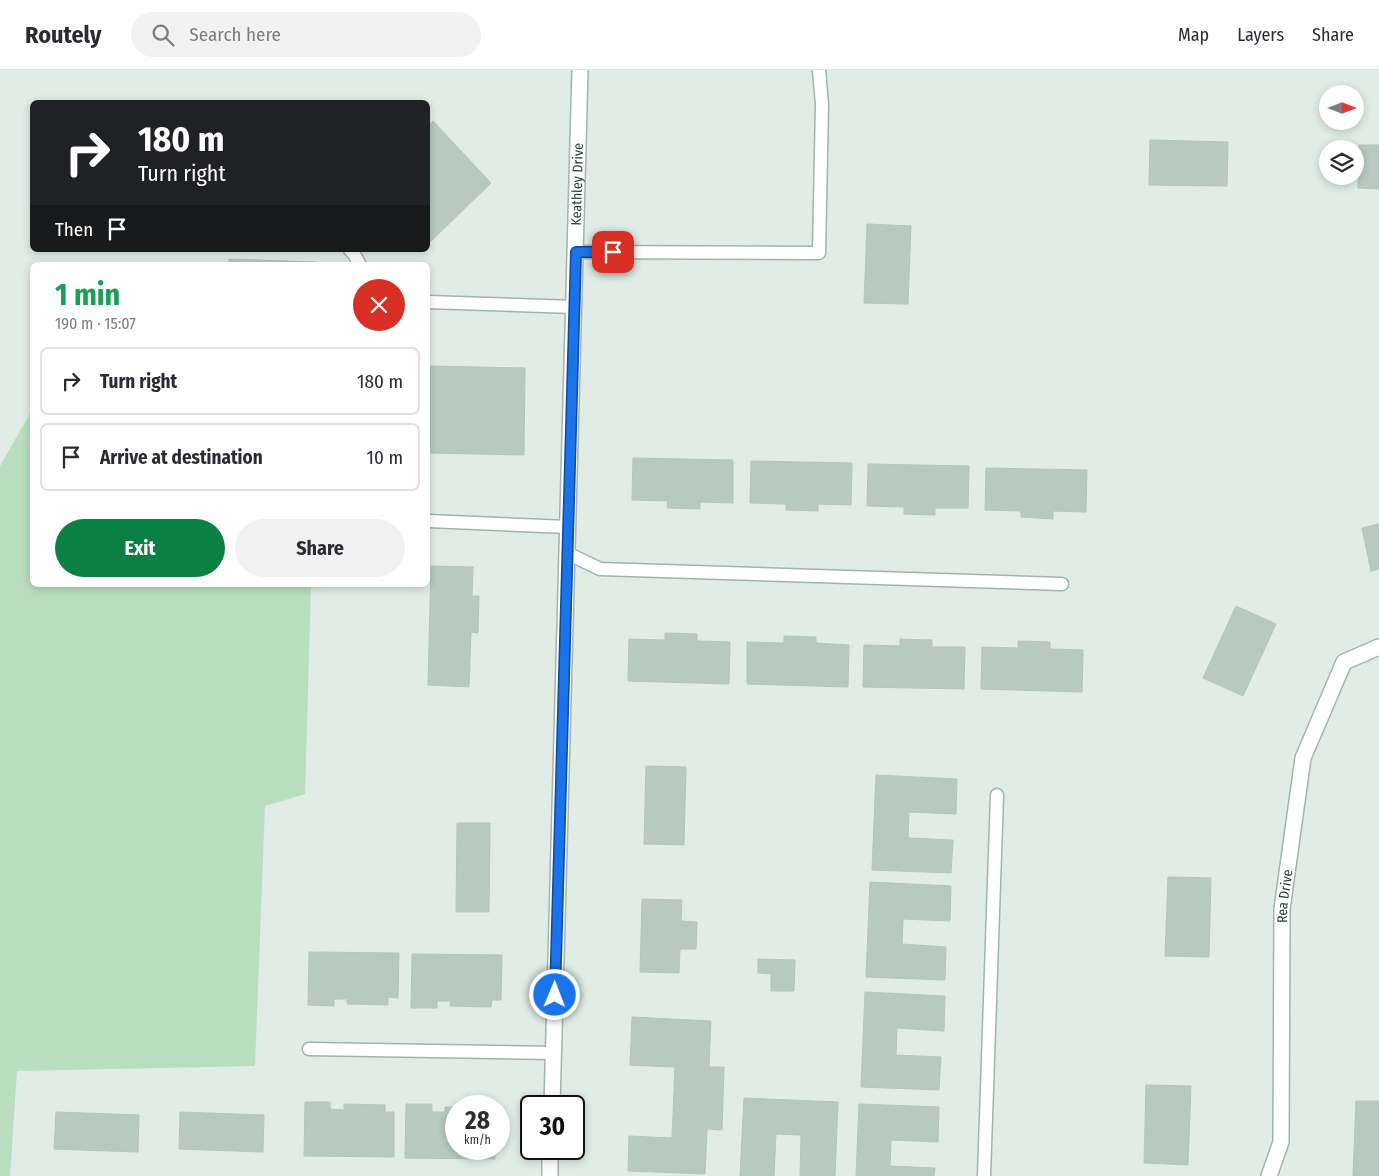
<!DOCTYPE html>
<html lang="en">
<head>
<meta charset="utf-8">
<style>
  body { margin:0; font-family:"Fira Sans Condensed",sans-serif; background:#f2f2f3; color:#2b2b33; height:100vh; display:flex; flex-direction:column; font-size:19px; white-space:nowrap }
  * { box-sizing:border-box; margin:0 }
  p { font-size:16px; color:#7c7c81 }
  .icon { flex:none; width:28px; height:28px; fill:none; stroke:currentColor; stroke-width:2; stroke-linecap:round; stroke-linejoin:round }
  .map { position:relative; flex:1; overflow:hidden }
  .sheet { position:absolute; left:30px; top:192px; width:400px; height:325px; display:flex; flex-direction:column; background:#fff; border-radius:8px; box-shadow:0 2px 8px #0003 }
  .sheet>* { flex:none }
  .top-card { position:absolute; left:30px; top:30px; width:400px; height:152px; border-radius:8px; box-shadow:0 2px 8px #0003; background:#202124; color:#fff; overflow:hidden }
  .needle { width:32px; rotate:90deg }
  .controls { position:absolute; left:1319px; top:15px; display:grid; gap:10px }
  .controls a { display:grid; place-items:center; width:45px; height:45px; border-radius:50%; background:#fff; box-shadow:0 2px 8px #0003; font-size:25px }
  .speed { position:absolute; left:445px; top:1025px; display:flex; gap:10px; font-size:25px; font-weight:700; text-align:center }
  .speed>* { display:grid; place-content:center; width:65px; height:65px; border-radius:50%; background:#fff; box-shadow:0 2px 8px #0003; line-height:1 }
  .speed small { font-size:12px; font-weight:400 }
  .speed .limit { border:2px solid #111; border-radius:8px; background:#fff; color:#111 }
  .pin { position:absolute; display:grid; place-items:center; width:42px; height:42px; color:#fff; margin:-21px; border-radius:10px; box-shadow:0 2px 8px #0006 }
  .me { position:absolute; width:55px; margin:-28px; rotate:1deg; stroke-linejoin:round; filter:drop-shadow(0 0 4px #0008) }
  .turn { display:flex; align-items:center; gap:18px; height:105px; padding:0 25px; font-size:22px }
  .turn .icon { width:65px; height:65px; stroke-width:2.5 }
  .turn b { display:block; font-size:35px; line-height:42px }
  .then { display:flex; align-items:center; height:48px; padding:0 25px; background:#0003; gap:10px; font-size:19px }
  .round { display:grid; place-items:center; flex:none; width:52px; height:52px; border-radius:26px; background:#f2f2f3 }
  .head { display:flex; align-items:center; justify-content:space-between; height:85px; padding:0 25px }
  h1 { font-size:30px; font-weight:700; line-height:38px; color:#1e9e55 }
  .action { display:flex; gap:10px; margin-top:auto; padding:10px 25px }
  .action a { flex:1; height:58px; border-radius:30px; background:#0b8043; color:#fff; font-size:20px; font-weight:700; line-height:58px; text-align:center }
  .action a+a { background:#f2f2f3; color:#2b2b33 }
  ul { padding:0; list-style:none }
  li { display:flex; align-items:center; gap:15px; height:68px; margin:0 10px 8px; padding:0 15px; border:2px solid #e1e1e2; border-radius:8px }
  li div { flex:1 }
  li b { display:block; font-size:19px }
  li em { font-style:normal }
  header { display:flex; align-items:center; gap:30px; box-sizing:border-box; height:70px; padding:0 25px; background:#fff; border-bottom:1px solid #e1e1e2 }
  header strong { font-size:24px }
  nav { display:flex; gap:28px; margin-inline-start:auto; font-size:18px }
  .search { width:350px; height:45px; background:#f2f2f3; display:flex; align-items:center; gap:12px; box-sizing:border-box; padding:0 18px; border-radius:28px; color:#7c7c81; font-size:19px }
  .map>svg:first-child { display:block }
  .green { fill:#b8debf }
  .building { fill:#b8c9c1; stroke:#b2c6bc }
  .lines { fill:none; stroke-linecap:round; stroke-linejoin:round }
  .lane-casing { stroke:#a3b4ac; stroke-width:15 }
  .street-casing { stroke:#a3b4ac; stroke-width:18 }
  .lane { stroke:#fff; stroke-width:12 }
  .street { stroke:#fff; stroke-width:15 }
  .route-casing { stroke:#114b97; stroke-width:12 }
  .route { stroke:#1a73e8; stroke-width:9 }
  .labels { text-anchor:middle; stroke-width:5; stroke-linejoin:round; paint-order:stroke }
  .street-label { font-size:14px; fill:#203d33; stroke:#f1f8f4 }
</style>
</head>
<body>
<header>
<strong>Routely</strong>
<div class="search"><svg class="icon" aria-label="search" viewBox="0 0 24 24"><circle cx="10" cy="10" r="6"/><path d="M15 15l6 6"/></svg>Search here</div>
<nav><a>Map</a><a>Layers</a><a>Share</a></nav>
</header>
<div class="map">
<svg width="1379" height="1106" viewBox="0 0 1379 1106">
  <rect width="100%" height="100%" fill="#e0ece5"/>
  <!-- green -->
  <path class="green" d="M32 340V515H311L305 724 265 736 255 996 17 1001 10 1106H0V396Z"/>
  <!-- building -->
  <path class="building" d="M433 51 491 113 428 174V56Z
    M1150 70 1228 72 1227 116 1149 115Z
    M1359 75H1379V119L1358 118Z
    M867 154 911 156 908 234 864 233Z
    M229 189 316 192 315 195H229Z
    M428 296 525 298 524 385 428 383Z
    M633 388 733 390V433L700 432V439L667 438 668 431 632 430Z
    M751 391 852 393 851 435 818 434V441L786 440V434L750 433Z
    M868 394 969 396 968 438H935V445L904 444V437L867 436Z
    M986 398 1087 400 1086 442 1053 441V449L1021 447V441L985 440Z
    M1379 454V499L1371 501 1362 458Z
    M431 496 473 497 472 526H479L478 563 471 562 469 617 428 615Z
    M1236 536 1276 554 1243 626 1203 608Z
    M665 563 697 564V571L730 572 729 614 628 611 629 569 665 570Z
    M784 566 816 567V573L849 575 848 617 747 614V572L784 573Z
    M900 569 932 570V577H965L964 619 863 617 864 575 900 576Z
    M1018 571 1050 572V579L1083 580 1082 622 981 619 982 577 1018 578Z
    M646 696 686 697 684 775 644 774Z
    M876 705 957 709 956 744 909 742 908 768 953 770 951 803 872 800Z
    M457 753H490L489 842H456Z
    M1168 807 1211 808 1209 887 1165 886Z
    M870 812 951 816 950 851 903 849 902 874 946 877 945 910 866 907Z
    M642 829 682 830 681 851 697 852 696 879H680L679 903 640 902Z
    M309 882 399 883 398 928 388 927V935L347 934V929H334V936L308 935Z
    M412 884 502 885 501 930H492L491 937 450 936 451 931H437V938H411Z
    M758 889 795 890 794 921H771V904L758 903Z
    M865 922 945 926 944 961 897 958 896 985 941 987 939 1020 861 1017Z
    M632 947 711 951 709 997H724L722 1060 707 1059 705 1104 628 1101 629 1066 672 1068 675 997 630 995Z
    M1146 1015 1191 1016 1188 1095 1144 1093Z
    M744 1028 838 1032 835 1106H800L801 1065 776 1064 774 1106H740Z
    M1356 1031H1379V1106H1353Z
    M305 1032H330V1039L344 1040V1034L385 1035V1042H394V1087L304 1086Z
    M406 1034H432V1042H445V1037H456V1079H495V1089L405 1088Z
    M859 1034 939 1037 938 1072 891 1070 890 1096 935 1098 934 1106H856Z
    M56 1042 139 1045 138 1082 54 1079Z
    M180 1042 264 1045 263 1082 179 1079Z"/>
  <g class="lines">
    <!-- lane casing -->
    <g class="lane-casing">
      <path id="lane" d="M350 180 354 184 360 195
        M576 182 819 183 822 34 819 0
        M428 232 574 237
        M428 451 568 457
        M567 483 600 499 1062 514
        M309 979 553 983
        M984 1106 997 725"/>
    </g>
    <!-- street casing -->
    <g class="street-casing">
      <g id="street">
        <path id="s1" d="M552 1036 580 0"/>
        <path d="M550 1106V1079"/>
        <path id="s2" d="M1269 1106 1281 1072 1282 839 1303 688 1344 592 1379 577"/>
      </g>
    </g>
    <!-- lane -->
    <use href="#lane" class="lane"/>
    <!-- street -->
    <use href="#street" class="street"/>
  </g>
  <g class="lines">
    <!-- route casing -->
    <g class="route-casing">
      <path id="route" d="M555 925 576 182H613"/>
    </g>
    <!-- route -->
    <use href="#route" class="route"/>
  </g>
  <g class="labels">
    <!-- street labels -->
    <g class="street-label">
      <text dy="5" stroke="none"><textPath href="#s1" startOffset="922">Keathley Drive</textPath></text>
      <text dy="5" stroke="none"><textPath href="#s2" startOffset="282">Rea Drive</textPath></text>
    </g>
  </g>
</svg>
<div class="controls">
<a><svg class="needle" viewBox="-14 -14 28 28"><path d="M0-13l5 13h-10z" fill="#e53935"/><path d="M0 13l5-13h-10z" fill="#7c7c81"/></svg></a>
<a><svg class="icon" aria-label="layers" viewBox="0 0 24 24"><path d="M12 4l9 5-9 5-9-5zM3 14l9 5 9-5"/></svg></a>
</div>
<div class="speed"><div>28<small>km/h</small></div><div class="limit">30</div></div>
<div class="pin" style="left:613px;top:182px;background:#d93025"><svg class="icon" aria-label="arrive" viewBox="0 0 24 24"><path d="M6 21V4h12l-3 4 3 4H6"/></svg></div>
<svg class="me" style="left:555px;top:925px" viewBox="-20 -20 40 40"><circle r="17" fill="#1a73e8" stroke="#fff" stroke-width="3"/><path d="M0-11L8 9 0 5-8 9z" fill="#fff"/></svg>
<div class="top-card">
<div class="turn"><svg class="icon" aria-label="right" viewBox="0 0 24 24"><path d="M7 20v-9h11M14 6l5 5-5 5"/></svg><div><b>180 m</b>Turn right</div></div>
<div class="then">Then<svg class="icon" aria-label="arrive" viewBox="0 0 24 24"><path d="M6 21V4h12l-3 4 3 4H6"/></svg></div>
</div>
<section class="sheet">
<div class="head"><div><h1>1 min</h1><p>190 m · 15:07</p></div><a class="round" style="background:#d93025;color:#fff"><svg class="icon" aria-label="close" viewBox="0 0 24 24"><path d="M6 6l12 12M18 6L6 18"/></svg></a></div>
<ul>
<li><svg class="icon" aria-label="right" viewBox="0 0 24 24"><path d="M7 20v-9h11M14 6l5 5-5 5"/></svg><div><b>Turn right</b></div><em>180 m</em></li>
<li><svg class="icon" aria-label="arrive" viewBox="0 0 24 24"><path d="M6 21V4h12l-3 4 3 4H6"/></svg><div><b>Arrive at destination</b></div><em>10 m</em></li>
</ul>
<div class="action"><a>Exit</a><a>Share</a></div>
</section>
</div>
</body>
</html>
